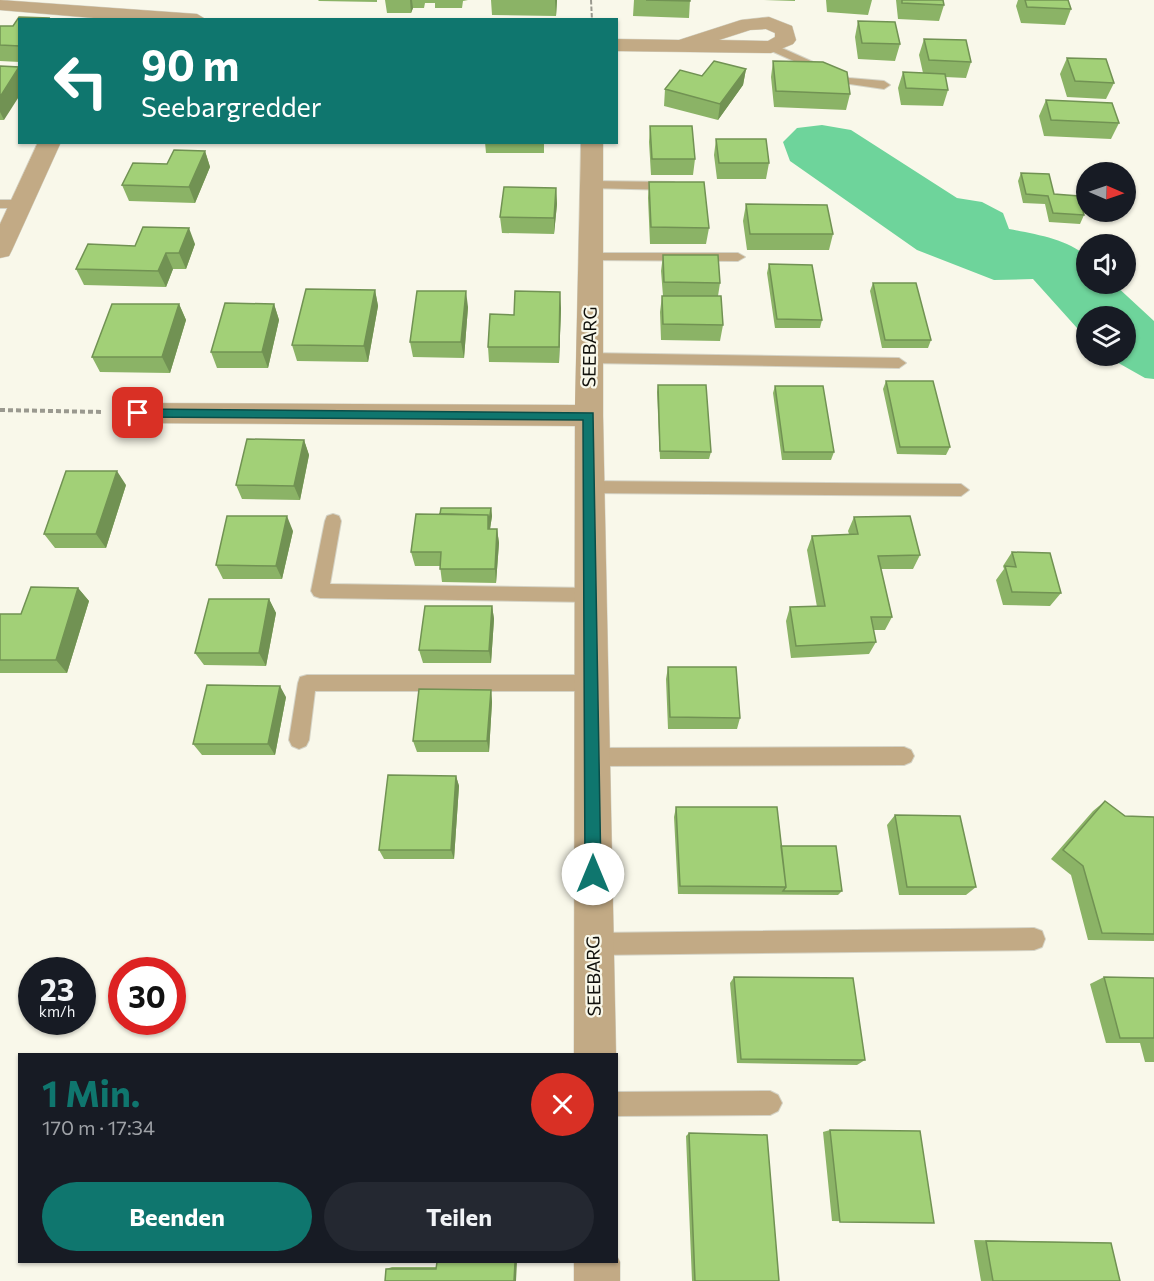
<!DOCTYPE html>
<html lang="de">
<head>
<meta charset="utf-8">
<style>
  body { margin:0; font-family:Commissioner,sans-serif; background:#242831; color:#f1f3f6; height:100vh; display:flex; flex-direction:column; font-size:22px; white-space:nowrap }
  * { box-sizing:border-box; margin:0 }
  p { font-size:20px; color:#9ea1a6 }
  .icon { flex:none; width:33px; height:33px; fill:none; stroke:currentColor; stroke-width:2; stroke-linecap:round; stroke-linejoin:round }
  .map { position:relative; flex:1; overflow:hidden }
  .panel { position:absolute; left:18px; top:1053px; width:600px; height:210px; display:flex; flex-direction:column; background:#171b24; border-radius:0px; box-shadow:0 2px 4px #0004 }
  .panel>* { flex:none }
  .top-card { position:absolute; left:18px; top:18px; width:600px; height:126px; border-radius:0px; box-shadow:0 2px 4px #0004; background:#0f766e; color:#fff; overflow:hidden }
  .needle { width:39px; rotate:92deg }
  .tools { position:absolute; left:1076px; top:162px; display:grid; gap:12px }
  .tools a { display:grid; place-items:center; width:60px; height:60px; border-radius:50%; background:#171b24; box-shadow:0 2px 4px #0004; font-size:30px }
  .speed { position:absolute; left:18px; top:957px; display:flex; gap:12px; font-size:30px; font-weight:700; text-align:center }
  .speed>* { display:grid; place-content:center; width:78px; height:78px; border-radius:50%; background:#171b24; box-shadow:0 2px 4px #0004; line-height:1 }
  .speed small { font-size:15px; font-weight:400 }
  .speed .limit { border:9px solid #d22; background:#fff; color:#111 }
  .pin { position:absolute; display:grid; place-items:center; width:51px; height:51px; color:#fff; margin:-26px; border-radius:12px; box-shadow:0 3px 9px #0006 }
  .me { position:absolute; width:66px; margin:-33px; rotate:0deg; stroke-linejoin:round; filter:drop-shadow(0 0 4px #0008) }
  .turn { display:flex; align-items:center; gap:21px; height:126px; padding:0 24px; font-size:27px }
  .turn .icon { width:78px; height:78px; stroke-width:2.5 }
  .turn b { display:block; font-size:42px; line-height:51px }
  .round { display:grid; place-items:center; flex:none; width:63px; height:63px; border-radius:32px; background:#242831 }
  .summary { display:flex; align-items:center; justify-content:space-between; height:102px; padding:0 24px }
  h1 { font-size:36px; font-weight:700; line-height:45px; color:#0f766e }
  .cta { display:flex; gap:12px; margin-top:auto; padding:12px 24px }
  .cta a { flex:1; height:69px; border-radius:36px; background:#0f766e; color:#fff; font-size:24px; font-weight:700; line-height:69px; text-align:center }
  .cta a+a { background:#242831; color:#f1f3f6 }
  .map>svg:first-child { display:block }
  .water { fill:#6ed49b }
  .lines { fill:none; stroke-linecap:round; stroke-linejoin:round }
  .lane-casing { stroke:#d4d3c6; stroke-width:2 }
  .street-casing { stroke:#d4d3c6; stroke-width:1 }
  .path-far1 { stroke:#9a998f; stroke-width:2; stroke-dasharray:4.5 2; stroke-linecap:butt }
  .path { stroke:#9a998f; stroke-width:4; stroke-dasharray:5 3; stroke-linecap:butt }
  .lane { fill:#c2aa85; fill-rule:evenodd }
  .street { fill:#c2aa85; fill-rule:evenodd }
  .wall { fill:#8bb366 }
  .shaded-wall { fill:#719253 }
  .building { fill:#a2d077; stroke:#719253; stroke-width:1.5 }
  .route { fill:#0f766e; stroke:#0a4d48; stroke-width:1.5 }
  .labels { text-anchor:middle; stroke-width:4.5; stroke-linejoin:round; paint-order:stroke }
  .street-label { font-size:18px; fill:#10100b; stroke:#f9f8ea }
</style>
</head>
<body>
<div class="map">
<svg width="1154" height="1281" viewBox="0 0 1154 1281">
  <rect width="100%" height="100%" fill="#f9f8ea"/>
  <!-- water -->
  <path class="water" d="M822 125 851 130 957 198 982 202 1003 213 1009 229C1034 234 1067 239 1086 256V284H1114L1154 321V379L1145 378 1106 356H1125V316H1086V338L1033 279 994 280 917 250 790 161 783 142 797 128Z"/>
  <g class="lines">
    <!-- lane casing -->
    <g class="lane-casing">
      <path id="lane" d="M767 45H775L849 78 884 81 890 85 884 89 843 83 767 49Z
        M592 181 674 182 680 186 674 190 587 188 586 185Z
        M0 200H22L29 204 22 208H0Z
        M591 253H738L745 257 738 261 586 260 584 257Z
        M589 353 899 358 906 363 899 368 589 363 582 358Z
        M589 481 961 484 969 490 961 496 589 493 581 487Z
        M333 514 339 516 341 521 330 584 590 588 596 590 599 595 596 600 590 602 320 598 314 596 311 591 325 521 327 516Z
        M307 675H591L598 677 600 683 598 689 591 691H315L309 740 306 746 299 749 292 746 289 740 298 683 300 677Z
        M904 747 911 750 914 756 911 762 904 765 592 766 585 763 582 757 585 751 592 748Z
        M1034 928 1042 931 1045 939 1042 947 1034 950 594 955 586 952 583 944 586 936 594 933Z
        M770 1091 778 1095 782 1103 778 1111 770 1115 616 1116V1092Z"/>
    </g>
    <!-- street casing -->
    <g class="street-casing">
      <path id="street" d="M0 0 197 14 207 20H117L0 10Z
        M769 17 792 26 796 40 793 44 771 53 616 51V39L679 40 741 20ZM766 29 775 33V37L768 41 719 40 750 30Z
        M38 142H61L12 250 9 256 0 258V224Z
        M581 142H603V416L616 1054H574L575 426 138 423 128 420 124 413 128 406 138 403 575 405Z
        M616 1254 620 1262V1281H574V1262H616Z"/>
    </g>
    <!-- path-far1 -->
    <path class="path-far1" d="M591 0 592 20"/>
    <!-- path -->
    <path class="path" d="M0 410 104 412"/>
    <!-- lane -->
    <use href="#lane" class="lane"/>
    <!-- street -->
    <use href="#street" class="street"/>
  </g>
  <!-- wall -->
  <path class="wall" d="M318 0H377V2L319 1Z
    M385 0H468L463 1 462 8H435V3H425L424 8H413L411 13H387Z
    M491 0H557L556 16 492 15Z
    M634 0H690L689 18 633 16Z
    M764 0H795V1Z
    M826 0H872L868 15 827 12Z
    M896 0H943L944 5 939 21 898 19Z
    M1018 0H1025L1071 9 1065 25 1021 23 1016 6Z
    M19 17 49 18 50 20H20V62L0 61V26H13Z
    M858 21 900 44 895 61 858 59 855 37Z
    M924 39 971 62 966 78 945 77 948 90 943 106 901 105 898 88 903 72 923 73 919 55Z
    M1067 58 1114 83 1106 99 1067 97 1060 74Z
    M773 61 850 94 846 110 774 107 771 77Z
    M0 66 4 120H0Z
    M746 69 743 85 718 120 664 106 665 89 702 76Z
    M1046 100 1119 123 1111 139 1044 136 1039 116Z
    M650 126 695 159 693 175H651L649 142Z
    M716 139 769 163 766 179H717L714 155Z
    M485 142H544V153H486Z
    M205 151 210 167 195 203 129 201 122 185 167 164Z
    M1021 173 1084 215 1080 224 1049 222 1045 204 1023 203 1018 181Z
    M649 182 709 228 706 244H650L648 198Z
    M556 188 557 204 554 234 502 233 500 217Z
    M746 204 833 234 829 250H747L743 221Z
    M195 244 186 269H173L166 287 84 285 76 269 135 246Z
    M663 255 720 283 718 296 723 325 720 341 661 340 660 312 662 296H663L661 271Z
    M769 264 822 320 820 328H775L767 273Z
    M873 283 931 340 928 348H882L870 291Z
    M375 290 378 306 368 362 297 361 292 345Z
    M179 304 186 320 170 373 100 372 92 357Z
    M274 304 279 320 268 368H217L211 352Z
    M468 307 464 358 413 357 410 342Z
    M561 308 559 363 489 362 488 347 514 315Z
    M886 381 950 447 946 455 897 454 883 389Z
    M658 385 711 452 709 459H660L657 392Z
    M775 386 834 452 831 460H782L773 393Z
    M304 440 309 455 300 500 242 499 236 485Z
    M126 485 106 548H55L44 534Z
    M491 508 492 516 490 529H497L499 543 496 583 442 582 440 566H415L411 552 440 514Z
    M854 517 920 555 913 569H881L892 617 885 630H873L876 642 869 654 791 658 786 621 790 607H817L807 550 812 536 849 534 848 531Z
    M293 531 282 579H223L216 565Z
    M1012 552 1061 593 1050 606 1003 605 996 580 1004 569 1003 566Z
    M78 588 89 601 67 673H0V614H21Z
    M269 599 276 613 266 666 204 665 195 653Z
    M492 606 494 619 491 663H423L419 650Z
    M668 667 740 718 737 729H668L666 679Z
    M491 690 492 702 489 752H417L413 741Z
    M286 697 275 755H202L193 744Z
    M456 776 459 786 454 859H384L379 850Z
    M1105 801 1125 816 1154 817V941L1088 940 1071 875 1051 859 1093 811Z
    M676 807 781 846 842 891 838 895 678 894 674 817Z
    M895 815 976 887 966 895H899L887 825Z
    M734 977 865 1060 857 1065 737 1063 730 983Z
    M1104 977 1154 978V1062H1145L1140 1043H1106L1090 984Z
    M830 1130 934 1223 832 1221 823 1132Z
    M689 1133 779 1281H692L686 1136Z
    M974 1240 1111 1243 1120 1281H981Z
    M392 1267H436L516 1281 386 1269Z"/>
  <!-- shaded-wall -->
  <path class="shaded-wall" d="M410 0H412L413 8 411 13Z
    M555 0H557L556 16Z
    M19 67 20 95 4 120 0 112V97Z
    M746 69 743 85 718 120 720 104Z
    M205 151 210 167 195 203 189 187Z
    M556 188 557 204 554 234V218Z
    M189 228 195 244 186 269 179 253Z
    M166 253 173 269 166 287 158 271Z
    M375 290 378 306 368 362 364 346Z
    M466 291 468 307 464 358 461 342Z
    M560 292 561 308 559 363V347Z
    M179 304 186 320 170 373 162 357Z
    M274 304 279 320 268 368 262 352Z
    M304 440 309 455 300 500 294 486Z
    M117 471 126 485 106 548 96 534Z
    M491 508 492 516 490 529H488V515Z
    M287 516 293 531 282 579 276 566Z
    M497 529 499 543 496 583 495 569Z
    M78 588 89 601 67 673 56 660Z
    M269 599 276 613 266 666 259 653Z
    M492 606 494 619 491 663 489 651Z
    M280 686 286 697 275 755 268 744Z
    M491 690 492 702 489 752 487 741Z
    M456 776 459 786 454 859 451 850Z
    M515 1262H517L516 1281H514Z"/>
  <!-- building -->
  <path class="building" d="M646 0H690V1Z
    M902 0H943L944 5 902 3Z
    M1025 0H1068L1071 9 1027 7Z
    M19 17 49 18 48 20H20V46L0 45V26H13Z
    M858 21 895 22 900 44 862 43Z
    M924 39 966 40 971 62 929 60Z
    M1067 58 1106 59 1114 83 1075 81Z
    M714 61 746 69 720 104 665 89 680 70 702 76Z
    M773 61 823 62 847 72 850 94 776 91Z
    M0 66 19 67 0 97Z
    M903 72 945 74 948 90 906 88Z
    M1046 100 1112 103 1119 123 1051 120Z
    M650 126H692L695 159H652Z
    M716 139H766L769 163H719Z
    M174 150 205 151 189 187 122 185 133 163 167 164Z
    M1021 173 1049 174 1054 194 1079 196 1084 215 1053 213 1048 196 1026 194Z
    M649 182H704L709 228 651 227Z
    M504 187 556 188 554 218 500 217Z
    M746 204 827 205 833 234H750Z
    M143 227 189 228 179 253H166L158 271 76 269 88 244 135 246Z
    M663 255H718L720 283 664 282Z
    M769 264 812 265 822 320 777 319Z
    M873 283H916L931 340H885Z
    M306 289 375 290 364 346 292 345Z
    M417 291H466L461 342H410Z
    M515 291 560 292 559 347H488L490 314 514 315Z
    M662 296H721L723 325 663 324Z
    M225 303 274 304 262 352H211Z
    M112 304H179L162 357H92Z
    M886 381H933L950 447H900Z
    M658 385H706L711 452 660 451Z
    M775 386H823L834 452H784Z
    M247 439 304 440 294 486 236 485Z
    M66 471H117L96 534H44Z
    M441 508H491L489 522 488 515 440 514Z
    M416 514 488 515V529H497L495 569H440L441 552H411Z
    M227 516H287L276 566 216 565Z
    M910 516 920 555 878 556 892 617H871L876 642 796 646 790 607 825 606 812 536 858 534 854 517Z
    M1012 552 1050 553 1061 593 1012 592 1005 566 1016 567Z
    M31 587 78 588 56 660H0V614H21Z
    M209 599H269L259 653H195Z
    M425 606H492L489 651 419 650Z
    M668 667H736L740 718 670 717Z
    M207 685 280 686 268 744H193Z
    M419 689 491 690 487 741H413Z
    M388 775 456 776 451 850H379Z
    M1105 801 1125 816 1154 817V934L1102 933 1083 866 1063 850Z
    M676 807H777L786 887 680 886Z
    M895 815 960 816 976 887H907Z
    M781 846H836L842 891H783L786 887Z
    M734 977 853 978 865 1060 741 1059Z
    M1104 977 1154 978V1038H1120Z
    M830 1130 920 1131 934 1223 840 1222Z
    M689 1133 767 1135 779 1281H695Z
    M986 1241 1111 1243 1120 1281H993Z
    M437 1262H515L514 1281H385L386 1269H436Z"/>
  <!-- route -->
  <path class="route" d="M138 409 593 413 601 874 599 879 593 882 588 879 585 874 583 420 138 417 132 413Z"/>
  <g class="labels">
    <!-- street labels -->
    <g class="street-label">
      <text transform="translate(590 347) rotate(-89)" y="6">SEEBARG</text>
      <text transform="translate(594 976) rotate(-91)" y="6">SEEBARG</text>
    </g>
  </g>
</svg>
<div class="tools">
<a><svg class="needle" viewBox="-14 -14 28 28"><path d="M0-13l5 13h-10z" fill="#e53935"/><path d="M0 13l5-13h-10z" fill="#9ea1a6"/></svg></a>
<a><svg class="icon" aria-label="sound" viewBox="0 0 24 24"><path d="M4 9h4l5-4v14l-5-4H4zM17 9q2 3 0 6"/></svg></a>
<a><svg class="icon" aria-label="layers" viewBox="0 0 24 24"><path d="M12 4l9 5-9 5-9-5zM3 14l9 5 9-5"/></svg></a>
</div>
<div class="speed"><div>23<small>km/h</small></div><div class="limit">30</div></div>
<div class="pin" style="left:138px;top:413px;background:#d93025"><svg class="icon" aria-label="arrive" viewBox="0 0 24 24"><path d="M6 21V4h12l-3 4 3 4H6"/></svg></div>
<svg class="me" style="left:593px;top:874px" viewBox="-20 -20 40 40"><circle r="19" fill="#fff"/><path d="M0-13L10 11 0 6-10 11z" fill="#0f766e"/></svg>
<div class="top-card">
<div class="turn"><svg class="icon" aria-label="left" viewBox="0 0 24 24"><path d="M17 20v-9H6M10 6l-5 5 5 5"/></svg><div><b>90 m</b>Seebargredder</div></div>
</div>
<section class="panel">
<div class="summary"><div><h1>1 Min.</h1><p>170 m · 17:34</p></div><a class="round" style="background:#d93025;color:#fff"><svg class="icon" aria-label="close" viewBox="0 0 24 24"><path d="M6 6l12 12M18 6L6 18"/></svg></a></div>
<div class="cta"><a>Beenden</a><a>Teilen</a></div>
</section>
</div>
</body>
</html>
